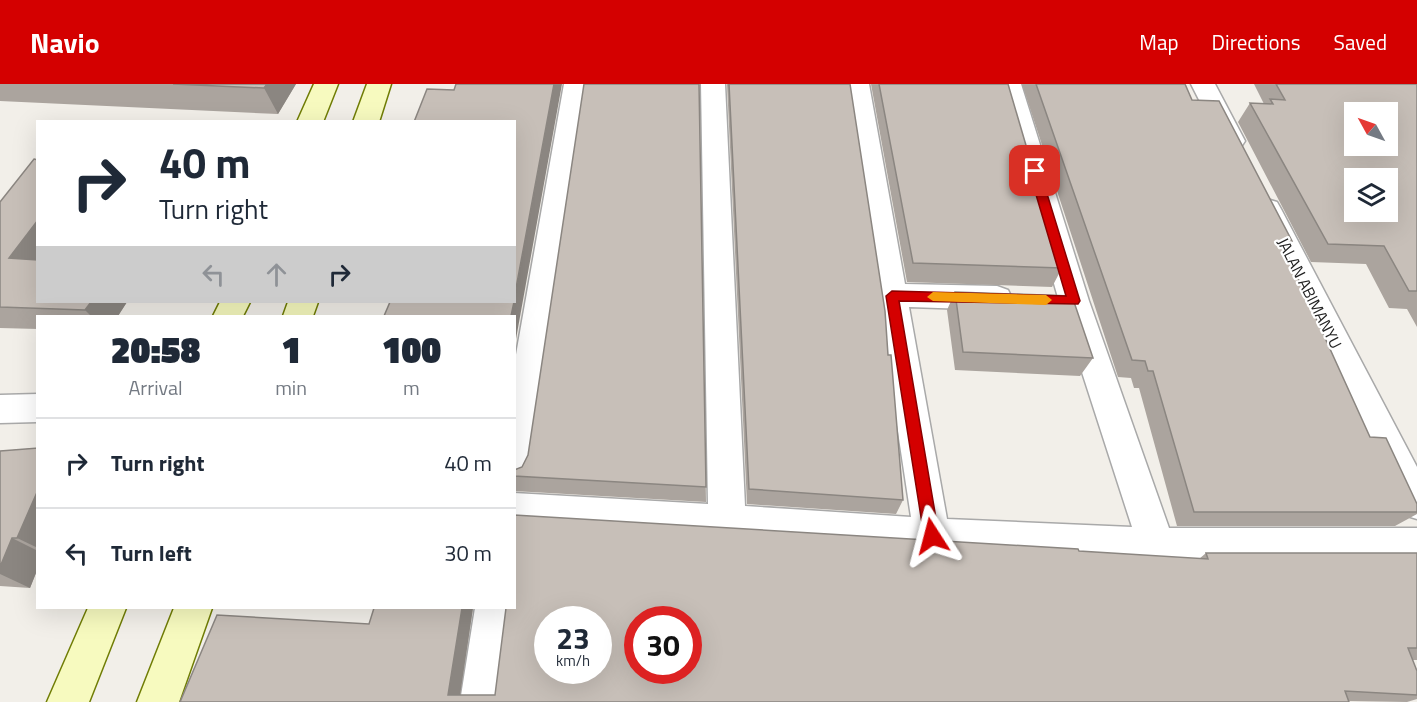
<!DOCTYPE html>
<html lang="en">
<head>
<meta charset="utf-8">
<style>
  body { margin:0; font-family:"Titillium Web",sans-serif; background:#f2f2f3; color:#1f2937; height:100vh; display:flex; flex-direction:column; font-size:22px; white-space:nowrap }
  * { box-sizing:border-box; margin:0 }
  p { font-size:20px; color:#747a83 }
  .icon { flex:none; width:33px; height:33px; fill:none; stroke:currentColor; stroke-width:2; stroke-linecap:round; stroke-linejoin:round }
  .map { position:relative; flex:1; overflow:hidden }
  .side { position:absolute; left:36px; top:231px; width:480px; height:294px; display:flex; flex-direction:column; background:#fff; border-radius:0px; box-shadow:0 6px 24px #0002 }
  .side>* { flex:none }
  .banner { position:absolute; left:36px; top:36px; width:480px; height:183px; border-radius:0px; box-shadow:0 6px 24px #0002; background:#fff; color:#1f2937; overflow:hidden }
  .needle { width:39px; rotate:310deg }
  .buttons { position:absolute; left:1344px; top:18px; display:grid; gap:12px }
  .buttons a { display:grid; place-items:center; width:54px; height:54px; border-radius:0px; background:#fff; box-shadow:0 6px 24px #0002; font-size:30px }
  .speed { position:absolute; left:534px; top:522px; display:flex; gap:12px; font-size:30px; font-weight:700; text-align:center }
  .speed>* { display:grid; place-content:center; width:78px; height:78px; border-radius:50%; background:#fff; box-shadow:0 6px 24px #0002; line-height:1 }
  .speed small { font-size:15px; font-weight:400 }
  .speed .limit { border:9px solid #d22; background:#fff; color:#111 }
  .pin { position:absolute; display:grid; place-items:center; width:51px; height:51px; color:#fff; margin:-26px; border-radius:12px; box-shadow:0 3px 9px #0006 }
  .me { position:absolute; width:66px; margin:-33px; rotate:351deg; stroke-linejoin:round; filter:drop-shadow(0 0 4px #0008) }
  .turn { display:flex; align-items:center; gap:21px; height:126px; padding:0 24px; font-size:27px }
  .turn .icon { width:78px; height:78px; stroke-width:2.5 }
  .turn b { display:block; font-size:42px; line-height:51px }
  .lanes { display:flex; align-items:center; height:57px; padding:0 24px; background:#0003; justify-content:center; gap:30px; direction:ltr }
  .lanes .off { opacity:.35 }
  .eta { display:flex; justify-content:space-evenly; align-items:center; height:102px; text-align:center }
  .eta b { font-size:36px; font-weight:800; line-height:42px }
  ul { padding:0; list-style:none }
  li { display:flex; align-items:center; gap:18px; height:90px; padding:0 24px; border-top:2px solid #e0e1e3 }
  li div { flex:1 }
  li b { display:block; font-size:22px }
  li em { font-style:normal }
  header { display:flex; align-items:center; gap:36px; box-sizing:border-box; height:84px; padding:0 30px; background:#d40000; color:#fff }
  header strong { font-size:28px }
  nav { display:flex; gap:33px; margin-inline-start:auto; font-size:21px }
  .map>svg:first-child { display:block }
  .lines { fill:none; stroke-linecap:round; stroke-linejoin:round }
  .minor-casing { stroke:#a9a9a9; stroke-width:3 }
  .secondary-casing { stroke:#707d05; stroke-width:3 }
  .minor { fill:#fff; fill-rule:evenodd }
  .secondary { fill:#f7fabf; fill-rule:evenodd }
  .wall { fill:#aba49e }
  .shaded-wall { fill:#8b8681 }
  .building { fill:#c7bfb8; stroke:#8b8681; stroke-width:1.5; fill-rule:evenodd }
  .route { fill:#d40000; stroke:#8a0000; stroke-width:1.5 }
  .slow { fill:#f59e0b }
  .labels { text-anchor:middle; stroke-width:4.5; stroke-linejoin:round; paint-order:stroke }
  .street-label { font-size:16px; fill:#222; stroke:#fff }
</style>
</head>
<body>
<header>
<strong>Navio</strong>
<nav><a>Map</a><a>Directions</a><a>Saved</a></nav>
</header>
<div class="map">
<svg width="1417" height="618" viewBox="0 0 1417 618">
  <rect width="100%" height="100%" fill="#f2efe9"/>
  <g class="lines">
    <!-- minor casing -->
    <g class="minor-casing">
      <path id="minor" d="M564 0H588L532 386 526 397 514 401V282Z
        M701 0H725L745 422 911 433 845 0H869L905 200 997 202 1008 206 1012 214 1008 222 997 226 909 223 947 435 1132 443 1059 217 997 0H1021L1089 217 1169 444H1417V480H1157L932 469 514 443V409L708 420Z
        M1191 0H1215L1245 57 1241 63 1232 66 1223 63Z
        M1267 115 1277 118 1281 125 1417 383V435L1404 431 1253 125 1257 118Z
        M38 310V338L0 339V311Z
        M475 524H513L502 618H460Z"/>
    </g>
    <!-- secondary casing -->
    <g class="secondary-casing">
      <path id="secondary" d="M314 0H338L323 38H297Z
        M367 0H391L379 38H353Z
        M220 218H250L243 232H213Z
        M288 218H318L313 232H283Z
        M88 524H126L89 618H47Z
        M174 524H212L179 618H137Z"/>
    </g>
    <!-- minor -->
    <use href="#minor" class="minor"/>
    <!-- secondary -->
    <use href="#secondary" class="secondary"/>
  </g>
  <!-- wall -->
  <path class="wall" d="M0 0H296L278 30 0 17Z
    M699 0 706 418 514 407V386L522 383 528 371Z
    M727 0H850L888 271 903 416 896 430 747 420Z
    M871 0H1008L1062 184 1052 203 907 198Z
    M1022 0H1185L1192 16 1292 157 1285 166 1370 353 1417 420V430L1395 442H1177L1139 304H1134L1131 294 1118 293Z
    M1254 0H1417V243L1407 225 1389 224 1366 180 1311 178 1238 38 1250 19 1264 20Z
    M0 118 38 218H127L118 232H38V245L0 244Z
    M955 208 1093 274 1080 292 955 286 947 226Z
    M38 364V484L30 504 0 502V367Z
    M1079 467 1199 475 1206 469H1417V576H1412L1417 587V615L1407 618 1348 617 180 618 369 540 473 524 460 611H495Z"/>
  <!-- shaded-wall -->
  <path class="shaded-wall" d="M267 0H296L278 30 264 4Z
    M554 0H562L514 266V232H511Z
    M38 136V192L9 174Z
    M91 218H127L118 232H91L85 226Z
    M38 406V464L17 454Z
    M12 454 38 467V484L30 504 0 490V483Z
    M462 524H473L459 618 448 611Z"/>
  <!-- building -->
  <path class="building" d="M173 0H267L264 4Z
    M456 0H554L514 215V38H414L427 5 454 6Z
    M584 0H699L706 403 514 392V386L522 383 528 371Z
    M729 0H850L885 227 888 271H891L903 416 749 405Z
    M879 0H1008L1062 184 913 179Z
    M1036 0H1185L1192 16 1219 17 1292 157H1281L1370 353 1386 354 1417 420V428H1194L1153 287H1148L1145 277 1132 276Z
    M1276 0H1417V207H1409L1384 162 1328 160 1250 19 1273 20 1270 15 1285 16ZM1354 28H1388V62H1354ZM1354 94H1388V128H1354Z
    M34 75 38 76V136L9 174 38 176V218H91L85 226 0 223V118Z
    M955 208 1072 212 1093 274 963 268Z
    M390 218H514L511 232H384Z
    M38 364V406L17 454H12L0 483V367Z
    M514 431 1078 465 1079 467 1208 475 1206 469H1417V564H1408L1417 587V611L1345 607 1349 618H180L217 531 369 540 374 524H462L448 611H495L506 524H514ZM548 536H598V586H548ZM638 536H688V586H638Z"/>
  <!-- route -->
  <path class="route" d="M1035 83 1040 87 1080 217 1078 220 899 217 939 452 937 457 932 459 926 457 924 452 886 212 892 207 1066 212 1029 87Z"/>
  <!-- slow -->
  <path class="slow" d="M933 208 1046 211 1052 216 1046 221 933 217 927 213Z"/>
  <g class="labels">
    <!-- street labels -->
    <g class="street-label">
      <text transform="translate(1310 209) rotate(63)" y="6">JALAN ABIMANYU</text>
    </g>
  </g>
</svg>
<div class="buttons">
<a><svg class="needle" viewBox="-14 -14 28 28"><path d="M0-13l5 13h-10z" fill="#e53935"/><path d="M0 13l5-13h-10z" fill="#747a83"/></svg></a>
<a><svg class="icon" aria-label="layers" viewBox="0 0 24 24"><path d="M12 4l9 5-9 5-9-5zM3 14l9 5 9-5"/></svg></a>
</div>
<div class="speed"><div>23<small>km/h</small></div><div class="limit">30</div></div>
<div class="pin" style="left:1035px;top:87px;background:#d93025"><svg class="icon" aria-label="arrive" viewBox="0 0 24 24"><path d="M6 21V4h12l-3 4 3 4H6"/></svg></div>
<svg class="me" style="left:932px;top:452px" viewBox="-20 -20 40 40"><path d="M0-17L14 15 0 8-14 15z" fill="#d40000" stroke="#fff" stroke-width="4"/></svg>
<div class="banner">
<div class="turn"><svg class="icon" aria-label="right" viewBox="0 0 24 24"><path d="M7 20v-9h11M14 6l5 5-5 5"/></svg><div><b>40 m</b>Turn right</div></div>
<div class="lanes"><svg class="icon off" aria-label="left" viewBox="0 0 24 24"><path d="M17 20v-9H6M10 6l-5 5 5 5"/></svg><svg class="icon off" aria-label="ahead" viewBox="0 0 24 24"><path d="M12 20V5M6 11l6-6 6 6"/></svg><svg class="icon" aria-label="right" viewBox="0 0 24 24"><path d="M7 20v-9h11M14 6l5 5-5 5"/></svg></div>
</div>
<section class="side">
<div class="eta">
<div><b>20:58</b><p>Arrival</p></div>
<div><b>1</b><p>min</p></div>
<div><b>100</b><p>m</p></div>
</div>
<ul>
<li><svg class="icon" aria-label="right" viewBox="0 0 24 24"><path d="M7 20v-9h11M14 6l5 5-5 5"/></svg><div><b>Turn right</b></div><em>40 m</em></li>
<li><svg class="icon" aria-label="left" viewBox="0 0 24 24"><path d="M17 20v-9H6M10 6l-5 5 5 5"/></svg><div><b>Turn left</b></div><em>30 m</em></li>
</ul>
</section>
</div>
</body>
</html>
